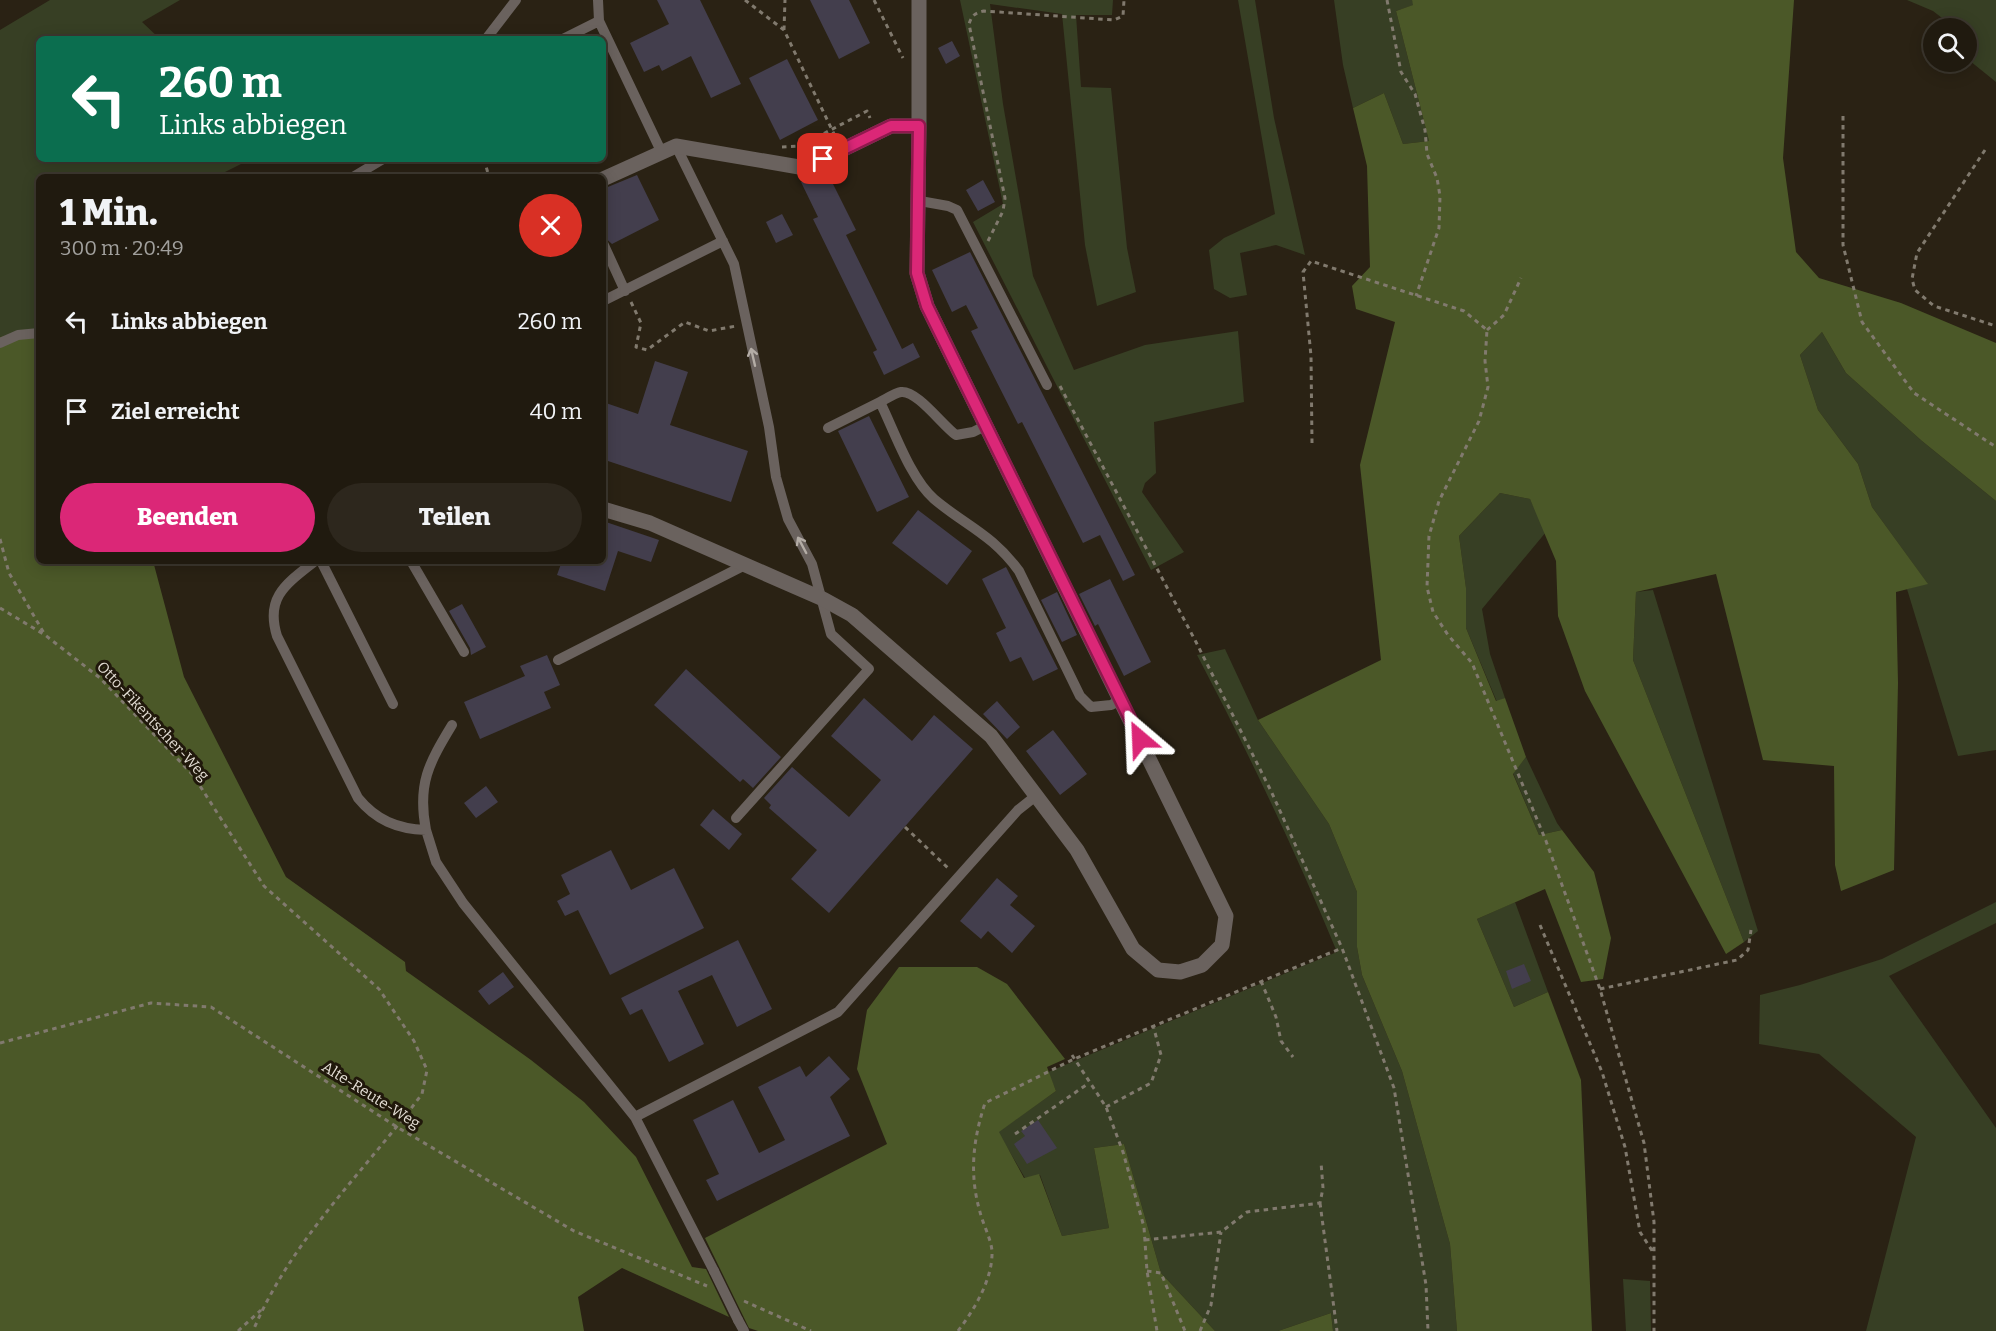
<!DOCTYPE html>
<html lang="de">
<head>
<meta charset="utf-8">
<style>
  body { margin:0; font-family:Bitter,serif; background:#2d271d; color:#f1f3f6; height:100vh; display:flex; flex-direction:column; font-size:22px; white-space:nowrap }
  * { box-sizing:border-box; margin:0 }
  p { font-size:20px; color:#a2a19e }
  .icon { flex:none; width:33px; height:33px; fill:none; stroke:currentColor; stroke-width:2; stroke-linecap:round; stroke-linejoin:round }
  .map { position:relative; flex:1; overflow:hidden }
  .side { position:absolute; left:36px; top:174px; width:570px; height:390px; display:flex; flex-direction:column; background:#201a0f; border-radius:9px; box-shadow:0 3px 15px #0003,0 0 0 2px #3d382f }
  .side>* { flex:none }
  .guide { position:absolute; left:36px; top:36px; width:570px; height:126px; border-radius:9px; box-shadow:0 3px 15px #0003,0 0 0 2px #3d382f; background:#0b6e4f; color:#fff; overflow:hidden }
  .controls { position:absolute; left:1923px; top:18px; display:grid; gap:12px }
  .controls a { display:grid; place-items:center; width:54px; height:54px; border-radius:50%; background:#201a0f; box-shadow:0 3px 15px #0003,0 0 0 2px #3d382f; font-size:30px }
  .pin { position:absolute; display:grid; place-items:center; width:51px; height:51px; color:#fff; margin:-26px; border-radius:12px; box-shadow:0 3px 9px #0006 }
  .me { position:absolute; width:66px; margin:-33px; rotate:334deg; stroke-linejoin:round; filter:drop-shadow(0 0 4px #0008) }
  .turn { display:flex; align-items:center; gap:21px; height:126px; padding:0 24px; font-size:27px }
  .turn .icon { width:78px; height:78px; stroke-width:2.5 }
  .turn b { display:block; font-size:42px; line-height:51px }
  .round { display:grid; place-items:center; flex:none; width:63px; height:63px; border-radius:32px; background:#2d271d }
  .head { display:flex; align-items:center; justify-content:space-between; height:102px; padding:0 24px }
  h1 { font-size:36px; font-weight:800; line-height:45px }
  .cta { display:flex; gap:12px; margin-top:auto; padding:12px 24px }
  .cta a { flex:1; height:69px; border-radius:36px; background:#db2777; color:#fff; font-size:24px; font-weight:800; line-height:69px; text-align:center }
  .cta a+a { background:#2d271d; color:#f1f3f6 }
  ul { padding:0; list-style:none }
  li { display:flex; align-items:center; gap:18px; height:90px; padding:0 24px }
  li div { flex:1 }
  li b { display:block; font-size:22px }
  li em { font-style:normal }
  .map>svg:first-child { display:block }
  .green { fill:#373f24 }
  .forest { fill:#4b5828 }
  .building { fill:#433e4d }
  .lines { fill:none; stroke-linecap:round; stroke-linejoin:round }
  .path { stroke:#817a6e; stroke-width:3; stroke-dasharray:4.5 4.5; stroke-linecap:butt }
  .lane { stroke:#6a625e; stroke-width:10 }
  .street { stroke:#6a625e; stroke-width:15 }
  .lane-bridge { stroke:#6a625e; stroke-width:10 }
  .oneway { stroke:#b4ada6 }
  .route-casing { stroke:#8e194d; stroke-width:15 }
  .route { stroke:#db2777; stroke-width:10 }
  .labels { text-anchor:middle; stroke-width:6; stroke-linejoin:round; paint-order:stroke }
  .street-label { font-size:15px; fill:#e5dfd6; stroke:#20180b }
</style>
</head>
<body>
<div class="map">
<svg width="1996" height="1331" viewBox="0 0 1996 1331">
  <rect width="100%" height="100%" fill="#2a2214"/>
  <!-- green -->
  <path class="green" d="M50 0H180L142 22 160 39H39V159H251L215 177H39V328L0 337V30Z
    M960 0H1113L1112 15H1076L1081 87 1111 88 1127 248 1136 292 1097 306 1085 245 1062 14 990 4 1003 104 1033 276 1074 370 1145 345 1238 331 1244 402 1154 422 1156 473 1145 483 1142 492 1184 552 1151 570 973 222 1003 204Z
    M1238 0H1255L1274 118 1305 255 1276 245 1240 253 1247 295 1230 298 1214 289 1209 250 1224 238 1275 214Z
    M1334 0H1412L1414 5 1396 11 1429 141 1403 144 1384 93 1353 108 1343 65Z
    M1907 0H1996V82L1970 61 1977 46 1967 37 1966 28H1955L1933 11Z
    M1822 332 1846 373 1922 441 1996 501V750L1958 756 1907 589 1927 583 1872 507 1858 464 1818 410 1800 355Z
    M1500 493 1530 499 1546 532 1482 609 1490 654 1505 698 1497 702 1466 628V588L1459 536Z
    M1653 590 1758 931 1744 942 1633 660 1636 592Z
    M1225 649 1258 720 1329 824 1357 892V947L1362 975 1402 1071 1450 1244 1457 1331H1333L1331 1313 1278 1331H1215L1161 1273 1124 1144 1094 1148 1109 1228 1062 1236 1040 1175 1025 1178 998 1132 1056 1091 1048 1072 1337 952C1295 850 1248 752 1197 655Z
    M1526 757 1557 823 1562 830 1539 835 1513 773Z
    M1515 902 1548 992 1514 1007 1477 919Z
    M1996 902V923L1889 976 1996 1128V1331H1866L1916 1137 1819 1054 1759 1044 1760 995 1800 985 1882 959Z
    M1623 1279 1650 1281 1651 1331H1626Z"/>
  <!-- forest -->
  <path class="forest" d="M1412 0H1794L1783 158 1796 252 1819 278 1901 303 1996 343V501L1922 441 1846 373 1822 332 1800 355 1818 410 1858 464 1872 507 1928 584 1896 592 1898 683 1894 870 1841 891 1835 865 1834 766 1763 760 1716 574 1636 592 1633 660 1744 942 1726 954 1585 691 1558 616 1556 561 1530 499 1500 493 1459 536 1466 588V628L1496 701 1505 698 1526 757 1513 774 1539 835 1562 830 1594 872 1611 938 1603 979 1581 982 1545 889 1477 919 1514 1007 1548 992 1581 1080 1592 1331H1457L1450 1244 1402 1071 1362 975 1357 947V892L1329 824 1258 720 1381 660 1360 465 1395 322 1356 309 1352 286 1370 267 1367 166 1353 108 1384 93 1403 144 1429 141 1396 11 1413 5Z
    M39 328V561H153L184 677 286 877 405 962 406 971 531 1060 584 1102 636 1157 692 1267 706 1269 729 1317 622 1268 578 1297 584 1331H0V337Z
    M899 967H977L1007 984 1065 1059 1047 1067 1056 1091 999 1132 1024 1178 1039 1174 1062 1236 1109 1228 1094 1148 1124 1144 1161 1273 1215 1331H758L749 1328 705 1238 887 1144 857 1069 867 1010Z
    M1331 1313 1333 1331H1278Z"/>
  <!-- building -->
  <path class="building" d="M657 0H700L741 84 711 98 691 56 662 71 659 65 644 72 630 43 669 24Z
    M810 0H849L870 43 839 59Z
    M952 41 960 56 946 64 938 48Z
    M787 59 818 120 780 140 749 78Z
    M826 170 856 230 846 235 902 349 913 343 920 357 884 375 873 352 877 350 813 219 818 217 801 182Z
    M637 175 659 220 612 244 603 236V189Z
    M983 180 995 202 978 211 966 190Z
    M782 214 793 235 776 243 766 222Z
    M970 252 1135 575 1123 581 1100 535 1083 543 1022 422 1018 424 971 331 978 328 966 305 952 312 932 270Z
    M655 361 688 372 670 425 748 451 731 502 605 460 608 452 603 451V402L638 414Z
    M869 416 909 497 877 512 838 431Z
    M918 510 972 551 947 585 892 543Z
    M603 521 659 540 651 562 618 551 605 591 557 575 562 561H603Z
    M1006 567 1058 669 1033 681 1021 657 1010 662 996 633 1006 628 982 579Z
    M1110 579 1151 662 1124 676 1098 624 1095 626 1079 594Z
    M1057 592 1077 635 1062 642 1041 600Z
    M462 604 486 647 471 655 470 648 449 611Z
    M547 655 560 685 544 692 551 708 480 739 464 702 525 676 520 666Z
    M686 669 781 757 753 788 743 779 740 782 654 705Z
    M864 698 912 741 934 715 973 749 829 913 791 879 817 850 769 808 771 805 764 798 792 767 849 817 881 780 831 736Z
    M997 701 1020 727 1007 739 983 714Z
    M1053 730 1087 774 1060 795 1026 751Z
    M486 786 498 802 476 818 464 803Z
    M713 809 742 834 729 850 700 825Z
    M611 850 631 890 674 868 704 928 610 975 578 910 565 916 557 901 570 894 561 875Z
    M997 878 1018 896 1010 905 1035 926 1012 953 988 931 981 939 960 921Z
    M738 940 772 1009 737 1027 712 975 678 991 704 1044 669 1062 642 1009 630 1015 621 998Z
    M1524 964 1531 981 1512 989 1506 971Z
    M503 972 514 987 489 1005 478 991Z
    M829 1056 850 1079 830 1097 850 1136 717 1201 706 1180 719 1174 693 1120 733 1100 759 1153 785 1140 758 1087 800 1066 806 1077Z
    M1038 1120 1057 1148 1027 1164 1014 1144 1025 1136 1021 1131Z"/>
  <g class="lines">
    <!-- path -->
    <path class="path" d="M745 0 784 30 835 136
      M874 0 903 58
      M1387 0 1401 72 1415 94 1425 130 1427 154 1437 178 1440 196 1439 228 1416 296
      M784 30 785 0
      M1843 116V245L1862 322 1914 393 1996 447
      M782 147 800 146 867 111 870 118
      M1985 150 1917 253 1912 279 1915 290 1934 306 1996 326
      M484 159 489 177
      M988 241 1003 211 1005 198 969 24C972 15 975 13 984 11L1114 20 1123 16 1124 0
      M631 302 641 323 636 347 647 350 685 322 709 331 736 326
      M1487 330 1504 315 1521 278
      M1060 386 1196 642 1271 791 1342 948 1394 1088 1426 1285 1428 1331
      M1312 443 1311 356 1303 272 1311 261 1464 311 1487 330 1485 361 1488 387 1479 421 1439 501 1429 536 1427 587 1433 612 1448 635 1472 663 1546 841 1600 989 1644 1143 1654 1222V1331
      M0 539 9 573 45 635
      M0 608 45 635 100 678 193 775 264 886 379 989 414 1041 427 1070 422 1094C364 1172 291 1240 253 1331
      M905 827 949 869
      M1540 925 1602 1072 1625 1147 1640 1232 1653 1252
      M1261 981 1276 1017 1281 1041 1293 1057
      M1600 989 1737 960 1748 950 1751 930
      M0 1043 151 1003 211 1007 397 1127 574 1231 707 1286
      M1072 1055 1106 1107 1123 1152 1144 1227 1147 1271 1157 1331
      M1106 1107 1151 1083 1161 1055 1153 1025
      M1015 1134 1089 1083
      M1320 1203 1337 1331
      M1145 1240 1221 1232 1247 1212 1320 1203 1323 1188 1321 1162
      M1147 1271 1161 1273 1185 1331
      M744 1301 811 1331
      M238 1331 261 1310
      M958 1331C974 1310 993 1279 992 1251 991 1239 983 1224 980 1212 969 1174 973 1140 985 1103L1074 1059 1342 948
      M1200 1331 1211 1305 1221 1232"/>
    <!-- lane -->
    <path class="lane" d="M598 0 599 21 661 151
      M486 39 516 0
      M563 39 599 21
      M676 146 734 264 769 427 776 477 788 519 812 564 831 634 869 669 736 818
      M353 177 383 159
      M920 201 948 206 957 210 1047 385
      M603 243 625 291
      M603 301 723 241
      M0 343 18 335 39 333
      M985 426 973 432 956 435C942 425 917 390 901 392 895 393 886 399 880 402 894 430 910 478 934 499 966 526 992 534 1019 571L1080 696 1091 707 1111 705 1121 700
      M828 428 880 402
      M315 561C286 584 265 597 277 636L358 798C376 820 397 829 426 830L436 862 463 903 635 1117
      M321 561 393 704
      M411 561 464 652
      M558 660 745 565
      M426 830C417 784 429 763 452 725
      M714 1271 635 1117 838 1012 1018 810 1037 795
      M738 1320 744 1331"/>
    <!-- street -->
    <path class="street" d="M603 179 676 146 805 168 891 126H919V0
      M603 509 650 523 823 599 852 615 991 736 1077 850 1133 949 1158 970 1180 972 1202 965 1222 945 1226 916 927 306 917 273 919 126"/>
    <!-- lane-bridge -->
    <path class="lane-bridge" d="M714 1271 738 1320"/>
  </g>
  <!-- one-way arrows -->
  <defs><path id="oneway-shaft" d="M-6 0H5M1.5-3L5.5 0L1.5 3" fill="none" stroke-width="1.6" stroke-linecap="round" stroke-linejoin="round" transform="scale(1.5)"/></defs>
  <g class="oneway">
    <use href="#oneway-shaft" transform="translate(753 357) rotate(-103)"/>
    <use href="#oneway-shaft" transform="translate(802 545) rotate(-118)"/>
  </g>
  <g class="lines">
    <!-- route casing -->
    <g class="route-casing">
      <path id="route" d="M823 159 891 126H919L917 273 927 306 1140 739"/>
    </g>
    <!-- route -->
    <use href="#route" class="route"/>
  </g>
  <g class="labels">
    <!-- street labels -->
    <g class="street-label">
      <text transform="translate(153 721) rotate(47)" y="5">Otto-Fikentscher-Weg</text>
      <text transform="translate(371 1095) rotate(32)" y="5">Alte-Reute-Weg</text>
    </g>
  </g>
</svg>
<div class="controls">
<a><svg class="icon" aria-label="search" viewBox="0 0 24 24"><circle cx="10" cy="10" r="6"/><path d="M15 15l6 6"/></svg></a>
</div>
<div class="pin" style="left:823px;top:159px;background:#d93025"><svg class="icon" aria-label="arrive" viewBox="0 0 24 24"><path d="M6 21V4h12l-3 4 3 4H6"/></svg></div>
<svg class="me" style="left:1140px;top:739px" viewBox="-20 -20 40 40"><path d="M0-17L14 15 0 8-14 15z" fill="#db2777" stroke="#fff" stroke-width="4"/></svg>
<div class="guide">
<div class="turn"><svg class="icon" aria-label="left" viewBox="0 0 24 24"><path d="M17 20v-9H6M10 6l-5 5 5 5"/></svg><div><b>260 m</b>Links abbiegen</div></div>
</div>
<section class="side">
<div class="head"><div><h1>1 Min.</h1><p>300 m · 20:49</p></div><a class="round" style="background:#d93025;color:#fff"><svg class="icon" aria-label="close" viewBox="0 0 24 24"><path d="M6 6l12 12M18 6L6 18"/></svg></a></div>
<ul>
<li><svg class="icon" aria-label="left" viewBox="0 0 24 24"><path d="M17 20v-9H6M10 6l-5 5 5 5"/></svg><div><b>Links abbiegen</b></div><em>260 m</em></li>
<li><svg class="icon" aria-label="arrive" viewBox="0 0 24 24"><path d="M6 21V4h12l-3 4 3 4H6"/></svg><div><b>Ziel erreicht</b></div><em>40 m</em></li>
</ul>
<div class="cta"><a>Beenden</a><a>Teilen</a></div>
</section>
</div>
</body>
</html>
